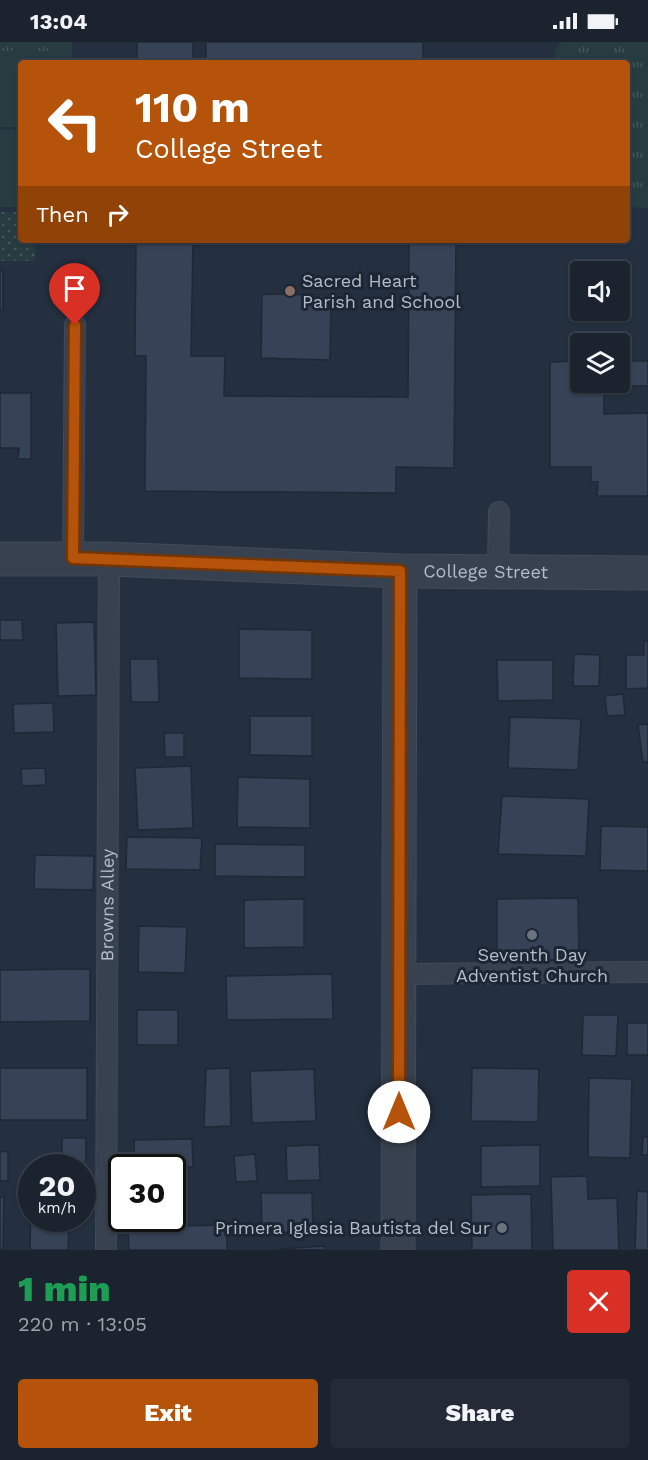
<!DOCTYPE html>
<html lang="en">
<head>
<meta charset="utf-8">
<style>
  body { margin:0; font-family:"Work Sans",sans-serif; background:#242b37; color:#f1f3f6; height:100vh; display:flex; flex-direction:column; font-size:22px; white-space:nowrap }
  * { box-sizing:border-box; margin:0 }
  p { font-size:20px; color:#a0a4aa }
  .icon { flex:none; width:33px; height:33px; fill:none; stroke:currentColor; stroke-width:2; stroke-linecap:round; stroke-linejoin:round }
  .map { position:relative; height:1208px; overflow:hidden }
  .side { display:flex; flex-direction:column; background:#1b232f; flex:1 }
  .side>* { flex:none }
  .banner { position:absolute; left:18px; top:18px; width:612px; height:183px; border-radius:6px; box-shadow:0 2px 4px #0004,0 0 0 2px #39404b; background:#b45309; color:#fff; overflow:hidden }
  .controls { position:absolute; left:570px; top:219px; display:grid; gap:12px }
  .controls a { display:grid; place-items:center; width:60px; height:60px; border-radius:6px; background:#1b232f; box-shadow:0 2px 4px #0004,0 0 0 2px #39404b; font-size:30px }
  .speed { position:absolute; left:18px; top:1112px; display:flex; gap:12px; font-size:30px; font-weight:700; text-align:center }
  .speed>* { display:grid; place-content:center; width:78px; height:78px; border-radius:50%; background:#1b232f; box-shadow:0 2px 4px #0004,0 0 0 2px #39404b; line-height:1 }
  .speed small { font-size:15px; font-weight:400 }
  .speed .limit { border:3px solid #111; border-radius:9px; background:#fff; color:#111 }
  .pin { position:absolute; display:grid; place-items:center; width:51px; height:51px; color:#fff; margin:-62px -26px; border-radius:50% 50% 50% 0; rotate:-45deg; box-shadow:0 0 6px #0007 }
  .pin .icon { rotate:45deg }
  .me { position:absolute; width:66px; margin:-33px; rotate:0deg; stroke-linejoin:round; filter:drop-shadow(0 0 4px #0008) }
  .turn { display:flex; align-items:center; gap:21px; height:126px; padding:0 18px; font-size:27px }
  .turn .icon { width:78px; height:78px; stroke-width:2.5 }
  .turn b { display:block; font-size:42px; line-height:51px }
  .then { display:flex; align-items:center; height:57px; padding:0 18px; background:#0003; gap:12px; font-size:22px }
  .round { display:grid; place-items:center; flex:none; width:63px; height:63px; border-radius:6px; background:#242b37 }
  .summary { display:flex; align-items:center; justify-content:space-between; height:102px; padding:0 18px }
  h1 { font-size:36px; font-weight:800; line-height:45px; color:#1e9e55 }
  .action { display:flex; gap:12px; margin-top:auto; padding:12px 18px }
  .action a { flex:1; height:69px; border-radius:6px; background:#b45309; color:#fff; font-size:24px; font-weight:800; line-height:69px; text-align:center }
  .action a+a { background:#242b37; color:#f1f3f6 }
  .status { display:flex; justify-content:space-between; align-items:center; height:42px; padding:0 30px; background:#1b232f; direction:ltr }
  .status svg { height:16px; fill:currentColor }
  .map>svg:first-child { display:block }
  .grass { fill:url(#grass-tufts) }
  .park { fill:url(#park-dots) }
  .garden { fill:#263c40 }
  .building { fill:#364255; stroke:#1f2836; stroke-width:1.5 }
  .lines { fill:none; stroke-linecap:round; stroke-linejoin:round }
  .service-casing { stroke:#414a58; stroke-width:22 }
  .minor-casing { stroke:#414a58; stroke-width:35 }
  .service { stroke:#38414f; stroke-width:20 }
  .minor { stroke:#38414f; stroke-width:33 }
  .route-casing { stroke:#753606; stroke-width:15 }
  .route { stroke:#b45309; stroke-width:10 }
  .education-dot { fill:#8d6e63; stroke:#1d2634; stroke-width:2 }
  .worship-dot { fill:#6b7280; stroke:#1d2634; stroke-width:2 }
  .labels { text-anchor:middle; stroke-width:6; stroke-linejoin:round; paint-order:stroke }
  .poi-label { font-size:18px; fill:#b4bcca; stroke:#1d2634; text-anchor:start }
  .street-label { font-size:18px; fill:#b4bcca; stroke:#1d2634 }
</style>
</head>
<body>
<div class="status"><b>13:04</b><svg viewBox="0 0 49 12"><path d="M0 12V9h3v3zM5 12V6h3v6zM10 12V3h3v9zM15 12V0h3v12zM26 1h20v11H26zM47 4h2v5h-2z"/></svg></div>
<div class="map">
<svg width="648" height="1208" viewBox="0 0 648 1208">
  <defs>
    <pattern id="grass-tufts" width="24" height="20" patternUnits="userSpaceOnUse" patternTransform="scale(1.5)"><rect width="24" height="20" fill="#263c40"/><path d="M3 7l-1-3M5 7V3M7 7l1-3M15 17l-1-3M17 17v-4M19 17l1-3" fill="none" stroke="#43565a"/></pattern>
    <pattern id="park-dots" width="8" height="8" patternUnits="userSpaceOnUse" patternTransform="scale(1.5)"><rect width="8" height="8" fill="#263c40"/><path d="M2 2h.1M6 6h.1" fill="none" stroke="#43565a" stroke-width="1.8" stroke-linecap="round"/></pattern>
  </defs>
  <rect width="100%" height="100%" fill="#242f3f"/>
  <!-- grass -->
  <path class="grass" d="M0 0H72V9H0Z
    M561 0H648V166L627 165V21H552L557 4Z"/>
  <!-- park -->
  <path class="park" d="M0 170H21V198H35V219H0Z"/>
  <!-- garden -->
  <path class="garden" d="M0 9H72V21H21V85H0Z
    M0 87 21 88V165H0Z"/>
  <!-- building -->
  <path class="building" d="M137 0H193V21H137Z
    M206 0H423V21H206Z
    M136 198H193L191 314H225L224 354 408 355 409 198H456L454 426 396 425V451L145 449 146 314H135Z
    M0 229H3V268H0Z
    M262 252 331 253 330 318 261 316Z
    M580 319V340H620V319H648V344H604V372L648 371V454H597L598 440H591V425H550V320Z
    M0 351H31V417H18L19 406H0Z
    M0 578H22L23 598H0Z
    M94 580 96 653 58 654 56 581Z
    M239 587 312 588V637L239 636Z
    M644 599H648V646L626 647V613H644Z
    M574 612 600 613 599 644H573Z
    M130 617H158L159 660H131Z
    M497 618H553V658L498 659Z
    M623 652 625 673 607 674 605 654Z
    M53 661 54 690 14 691 13 662Z
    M250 674H312V714L250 713Z
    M510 675 581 677 578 728 508 726Z
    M648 682V720H643L638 683Z
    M164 691H184V715H165Z
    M191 724 193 786 138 788 135 726Z
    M45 726 46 743 22 744 21 727Z
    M238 735 310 737V786L237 785Z
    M502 754 589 757 586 814 498 812Z
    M601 784 648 785V829L600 828Z
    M127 795 202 796 200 828 126 827Z
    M215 802 305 803V835L215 834Z
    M35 813 94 814 93 848 34 847Z
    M578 856 579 918H497V857Z
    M304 857V905L244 906V858Z
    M139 884 187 885 185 931 138 930Z
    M90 927V979L0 980V928Z
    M332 932 333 977 227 978 226 934Z
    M137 968H178V1003H137Z
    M583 973H618L616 1014 582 1013Z
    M627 981H648V1013H627Z
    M0 1026H87V1078H0Z
    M230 1026 231 1084 204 1085 206 1027Z
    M472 1026 539 1027 538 1080 471 1079Z
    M314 1027 316 1079 252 1081 250 1029Z
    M589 1036 632 1037 630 1116 588 1115Z
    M643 1095H648V1113H642Z
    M62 1096H86V1120H62Z
    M192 1097 193 1125H175V1165H172V1125H135L134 1098Z
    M319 1103 320 1138 287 1139 286 1104Z
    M540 1103V1144L481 1145V1104Z
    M8 1109V1139H0V1110Z
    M255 1112 257 1139 236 1140 234 1114Z
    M587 1134 588 1157 617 1156 619 1208H553L551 1135Z
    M637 1149 648 1150V1208H635Z
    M261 1151H312L313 1190 262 1191Z
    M531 1152 532 1208H472L471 1153Z
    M0 1155H4L3 1208H0Z
    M31 1159 32 1176H69L68 1208H30Z
    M227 1183V1208H129L128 1185Z
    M324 1204 325 1208 279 1207Z"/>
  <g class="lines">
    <!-- service casing -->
    <g class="service-casing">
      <g id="service">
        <path d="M73 516 75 283"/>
        <path d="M498 530 499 470"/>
        <path d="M399 932 648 930"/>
        <path id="s1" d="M106 1208 109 517"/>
      </g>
    </g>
    <!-- minor casing -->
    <g class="minor-casing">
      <g id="minor">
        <path id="s2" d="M0 517H109L400 529 648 531"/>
        <path d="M398 1208 400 529"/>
      </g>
    </g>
    <!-- service -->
    <use href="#service" class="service"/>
    <!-- minor -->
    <use href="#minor" class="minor"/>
  </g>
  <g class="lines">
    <!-- route casing -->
    <g class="route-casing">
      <path id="route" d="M75 283 73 516 400 529 399 1070"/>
    </g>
    <!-- route -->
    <use href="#route" class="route"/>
  </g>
  <!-- markers -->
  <circle class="education-dot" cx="290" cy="249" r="6"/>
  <g class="worship-dot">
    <circle cx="532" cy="893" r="6"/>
    <circle cx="502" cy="1186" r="6"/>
  </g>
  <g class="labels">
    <!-- poi labels -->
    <g class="poi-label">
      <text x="302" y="245">Sacred Heart<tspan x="302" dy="21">Parish and School</tspan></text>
      <text x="532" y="919" text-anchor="middle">Seventh Day<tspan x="532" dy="21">Adventist Church</tspan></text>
      <text x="490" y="1192" text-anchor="end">Primera Iglesia Bautista del Sur</text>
    </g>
    <!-- street labels -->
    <g class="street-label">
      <text dy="6" stroke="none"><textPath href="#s2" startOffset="486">College Street</textPath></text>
      <text dy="6" stroke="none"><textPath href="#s1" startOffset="345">Browns Alley</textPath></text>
    </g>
  </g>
</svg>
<div class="controls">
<a><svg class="icon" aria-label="sound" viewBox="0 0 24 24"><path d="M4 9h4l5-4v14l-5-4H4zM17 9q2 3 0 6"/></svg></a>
<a><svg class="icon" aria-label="layers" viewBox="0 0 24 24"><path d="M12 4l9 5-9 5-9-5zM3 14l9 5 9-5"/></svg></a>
</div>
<div class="speed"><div>20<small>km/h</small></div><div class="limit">30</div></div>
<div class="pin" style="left:75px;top:283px;background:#d93025"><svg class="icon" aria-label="arrive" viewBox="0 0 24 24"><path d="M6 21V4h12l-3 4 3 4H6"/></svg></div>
<svg class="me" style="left:399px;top:1070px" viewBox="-20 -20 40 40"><circle r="19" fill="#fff"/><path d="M0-13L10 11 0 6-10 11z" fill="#b45309"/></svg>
<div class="banner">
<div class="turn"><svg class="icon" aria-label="left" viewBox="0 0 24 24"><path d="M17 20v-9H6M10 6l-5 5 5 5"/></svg><div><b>110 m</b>College Street</div></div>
<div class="then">Then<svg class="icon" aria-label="right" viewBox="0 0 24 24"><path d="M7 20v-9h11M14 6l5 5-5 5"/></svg></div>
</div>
</div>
<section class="side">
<div class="summary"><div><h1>1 min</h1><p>220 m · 13:05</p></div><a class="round" style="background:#d93025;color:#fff"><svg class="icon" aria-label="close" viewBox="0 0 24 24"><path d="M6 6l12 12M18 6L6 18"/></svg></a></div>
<div class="action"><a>Exit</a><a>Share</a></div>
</section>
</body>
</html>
